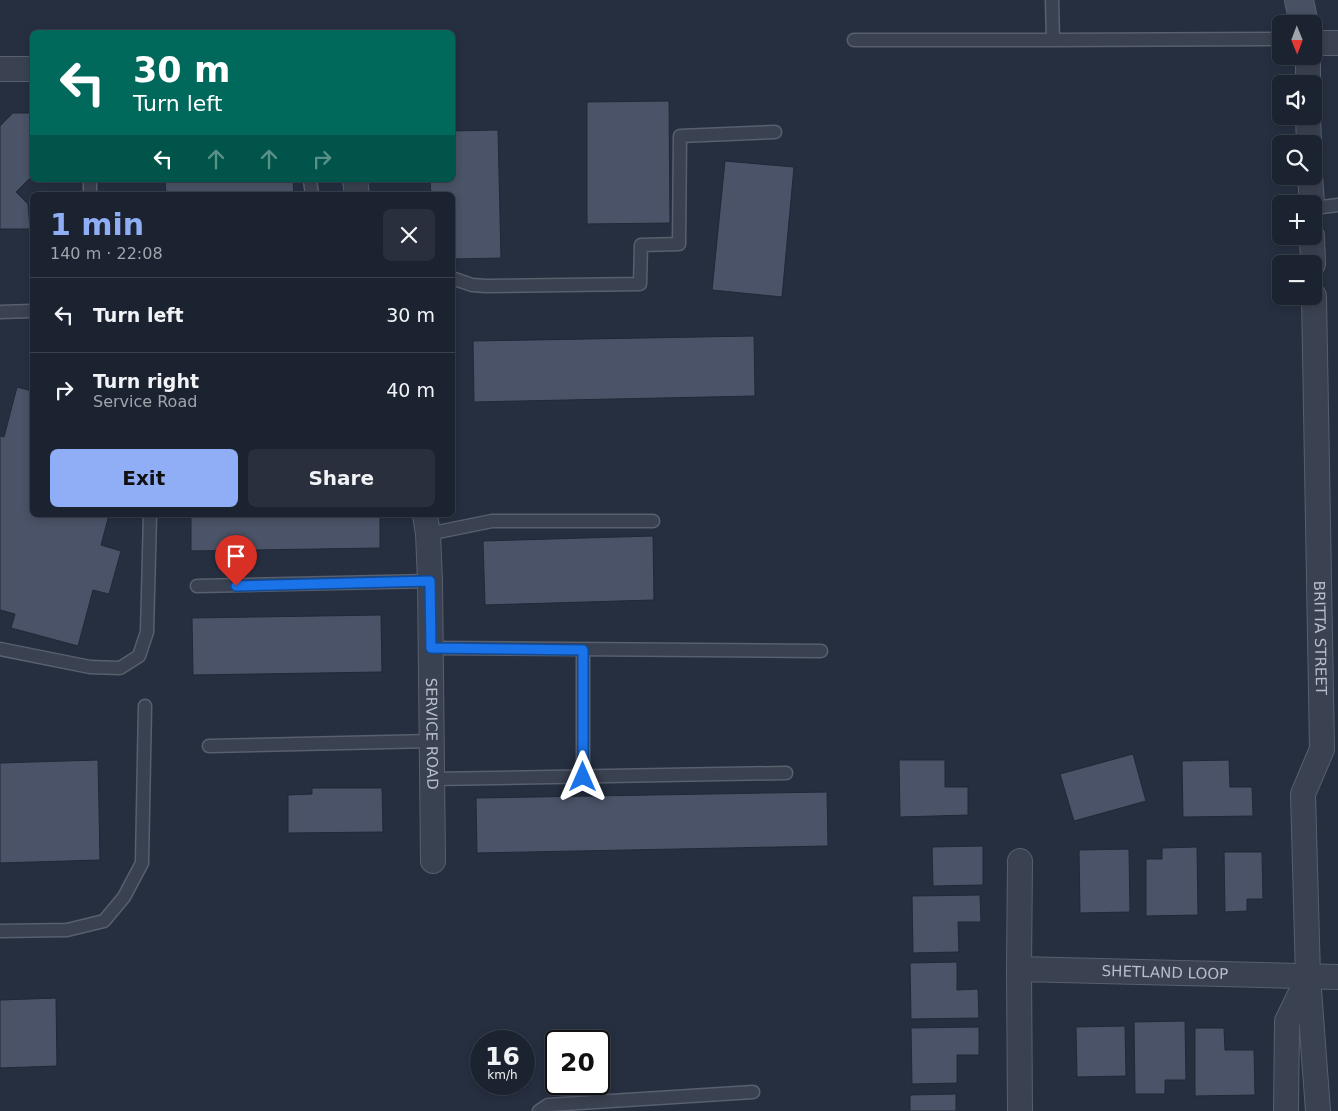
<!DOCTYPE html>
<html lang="en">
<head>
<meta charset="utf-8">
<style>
  body { margin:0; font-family:"DejaVu Sans",sans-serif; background:#292f3c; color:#f1f3f6; height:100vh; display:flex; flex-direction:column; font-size:19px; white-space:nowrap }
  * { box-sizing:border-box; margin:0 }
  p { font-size:16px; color:#a0a4ab }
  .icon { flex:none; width:28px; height:28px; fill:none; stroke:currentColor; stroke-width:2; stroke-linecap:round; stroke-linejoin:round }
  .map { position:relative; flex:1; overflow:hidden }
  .side { position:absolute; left:30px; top:192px; width:425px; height:325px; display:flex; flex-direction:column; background:#1c2330; border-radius:8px; box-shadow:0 2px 8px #0003,0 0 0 1px #3a404c }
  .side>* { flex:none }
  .banner { position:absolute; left:30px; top:30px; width:425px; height:152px; border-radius:8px; box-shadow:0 2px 8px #0003,0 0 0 1px #3a404c; background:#00695c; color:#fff; overflow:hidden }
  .needle { width:32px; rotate:179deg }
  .buttons { position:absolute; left:1272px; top:15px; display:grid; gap:10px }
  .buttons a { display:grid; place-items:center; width:50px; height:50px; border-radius:8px; background:#1c2330; box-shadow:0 2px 8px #0003,0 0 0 1px #3a404c; font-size:25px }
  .speed { position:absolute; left:470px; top:1030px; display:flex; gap:10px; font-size:25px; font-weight:700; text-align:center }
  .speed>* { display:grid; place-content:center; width:65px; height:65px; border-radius:50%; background:#1c2330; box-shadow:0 2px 8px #0003,0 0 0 1px #3a404c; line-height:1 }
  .speed small { font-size:12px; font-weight:400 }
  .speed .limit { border:2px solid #111; border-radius:8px; background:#fff; color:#111 }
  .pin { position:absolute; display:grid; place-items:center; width:42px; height:42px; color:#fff; margin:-51px -21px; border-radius:50% 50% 50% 0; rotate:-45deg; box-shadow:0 0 5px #0007 }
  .pin .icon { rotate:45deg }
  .me { position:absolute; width:55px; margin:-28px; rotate:0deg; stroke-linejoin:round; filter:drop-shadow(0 0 4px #0008) }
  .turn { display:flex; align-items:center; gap:18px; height:105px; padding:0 20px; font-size:22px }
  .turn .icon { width:65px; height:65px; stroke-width:2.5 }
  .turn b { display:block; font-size:35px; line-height:42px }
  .lanes { display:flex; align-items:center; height:48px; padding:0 20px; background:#0003; justify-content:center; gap:25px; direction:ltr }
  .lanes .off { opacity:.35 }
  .round { display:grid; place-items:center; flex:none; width:52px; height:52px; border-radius:8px; background:#292f3c }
  .headline { display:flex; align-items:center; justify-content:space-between; height:85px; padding:0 20px }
  h1 { font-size:30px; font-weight:700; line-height:38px; color:#90aef6 }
  .action { display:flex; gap:10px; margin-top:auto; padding:10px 20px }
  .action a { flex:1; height:58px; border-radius:8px; background:#90aef6; color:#111; font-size:20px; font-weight:700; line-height:58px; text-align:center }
  .action a+a { background:#292f3c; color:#f1f3f6 }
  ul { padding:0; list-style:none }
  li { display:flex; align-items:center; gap:15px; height:75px; padding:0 20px; border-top:1px solid #3a404c }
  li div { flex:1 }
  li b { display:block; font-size:19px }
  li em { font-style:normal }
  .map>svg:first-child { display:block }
  .building { fill:#4a5367; stroke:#212837 }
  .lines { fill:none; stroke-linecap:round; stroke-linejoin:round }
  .lane-casing { stroke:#585f6d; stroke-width:15 }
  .street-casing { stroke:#585f6d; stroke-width:26 }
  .secondary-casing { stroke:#585f6d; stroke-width:30 }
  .lane { stroke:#3a4150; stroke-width:12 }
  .street { stroke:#3a4150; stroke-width:24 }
  .secondary { stroke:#485063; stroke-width:28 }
  .route-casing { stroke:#114b97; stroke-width:12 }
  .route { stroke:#1a73e8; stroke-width:9 }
  .labels { text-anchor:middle; stroke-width:4; stroke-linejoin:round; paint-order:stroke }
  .street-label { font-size:15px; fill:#b7bdca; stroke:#1f2635 }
</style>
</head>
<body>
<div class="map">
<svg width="1338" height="1111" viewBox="0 0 1338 1111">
  <rect width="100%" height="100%" fill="#262f40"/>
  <!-- building -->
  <path class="building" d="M669 101 670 223 587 224V102Z
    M13 113H32V176L16 192 28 204 30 229H0V126Z
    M498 130 501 258 452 259V195H431L430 180H452V131Z
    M725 161 794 167 782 297 712 290Z
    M165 180H293L294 195H166Z
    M754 336 755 396 474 402 473 341Z
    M17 387 32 391V515H109L101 545 121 551 109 594 93 590 78 646 11 628 15 614 0 610V436L4 437Z
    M191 515H380V548L191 551Z
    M653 536 654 600 485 605 483 541Z
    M381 615 382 672 193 675 192 618Z
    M1133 754 1146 801 1074 821 1060 774Z
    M98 760 100 860 0 863V763Z
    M899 760H945V787H968V815L900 817Z
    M1229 760 1230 787H1252L1253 816 1183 817 1182 761Z
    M312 788H382L383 832 288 833V795L312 794Z
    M827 792 828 846 477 853 476 798Z
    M983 846V885L933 886 932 847Z
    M1197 847 1198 915 1146 916V859H1162V848Z
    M1129 849 1130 912 1080 913 1079 850Z
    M1224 852H1262L1263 899H1247V911L1225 912Z
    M980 895 981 922H958L959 952 913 953 912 896Z
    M957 962V990L978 989 979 1018 911 1019 910 963Z
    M56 998 57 1066 0 1068V1000Z
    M1185 1021 1186 1080H1165V1094H1135L1134 1022Z
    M1125 1026 1126 1076 1077 1077 1076 1027Z
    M979 1027V1055H957V1083L912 1084 911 1028Z
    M1195 1028H1224L1225 1050H1254L1255 1095 1195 1096Z
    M956 1094V1111H910V1095Z"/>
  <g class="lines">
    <!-- lane casing -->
    <g class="lane-casing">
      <path id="lane" d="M1052 0 1053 40 1281 39
        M854 40H1053
        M310 180 312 195
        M90 195V180
        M1314 208 1338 205
        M452 278 472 285 487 286 640 284 641 245 679 244 680 136 775 132
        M0 312 32 311
        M428 534 492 521H653
        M197 586 430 581
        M431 648 821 651
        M0 649 90 667 120 668 139 656 147 632 150 515
        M209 746 432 741
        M583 777V650
        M432 779 786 773
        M0 931 67 930 104 921 124 897 142 863 145 706
        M539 1111 548 1105 753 1092"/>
    </g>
    <!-- street casing -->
    <g class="street-casing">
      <g id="street">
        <path d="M1314 43H1338"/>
        <path d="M1308 56V84"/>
        <path d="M0 69H32"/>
        <path d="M1308 116 1309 144"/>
        <path d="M1310 176 1312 204"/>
        <path d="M355 180 357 195"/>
        <path d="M1312 236 1313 264"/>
        <path id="s1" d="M1314 296 1322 749 1303 794 1308 976 1318 1111"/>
        <path id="s2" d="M425 515 428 534 430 581 433 861"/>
        <path d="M1019 969 1020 861"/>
        <path id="s3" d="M1020 1111 1019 969 1338 977"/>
        <path d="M1286 1111 1287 1021 1308 978"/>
      </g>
    </g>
    <!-- secondary casing -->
    <g class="secondary-casing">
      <path id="secondary" d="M1299 0 1304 24"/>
    </g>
    <!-- lane -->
    <use href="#lane" class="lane"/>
    <!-- street -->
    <use href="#street" class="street"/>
    <!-- secondary -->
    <use href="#secondary" class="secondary"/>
  </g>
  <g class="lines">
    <!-- route casing -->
    <g class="route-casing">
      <path id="route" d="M236 586 430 581 431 648 583 650V777"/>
    </g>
    <!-- route -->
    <use href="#route" class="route"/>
  </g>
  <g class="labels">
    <!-- street labels -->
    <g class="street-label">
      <text dy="5" stroke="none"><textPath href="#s1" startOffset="342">BRITTA STREET</textPath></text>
      <text dy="5" stroke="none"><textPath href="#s2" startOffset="219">SERVICE ROAD</textPath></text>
      <text dy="5" stroke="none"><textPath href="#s3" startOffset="288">SHETLAND LOOP</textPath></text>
    </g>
  </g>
</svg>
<div class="buttons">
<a><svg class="needle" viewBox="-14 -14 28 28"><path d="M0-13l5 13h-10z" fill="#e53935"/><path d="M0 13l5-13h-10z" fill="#a0a4ab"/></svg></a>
<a><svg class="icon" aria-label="sound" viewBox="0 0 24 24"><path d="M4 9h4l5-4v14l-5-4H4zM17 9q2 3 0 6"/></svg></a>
<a><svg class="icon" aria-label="search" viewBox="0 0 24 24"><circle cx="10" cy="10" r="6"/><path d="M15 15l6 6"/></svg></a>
<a>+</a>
<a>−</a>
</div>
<div class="speed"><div>16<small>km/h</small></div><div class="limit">20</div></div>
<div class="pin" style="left:236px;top:586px;background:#d93025"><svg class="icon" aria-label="arrive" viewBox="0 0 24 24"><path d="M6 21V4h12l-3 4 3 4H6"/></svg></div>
<svg class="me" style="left:583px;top:777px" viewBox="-20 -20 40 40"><path d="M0-17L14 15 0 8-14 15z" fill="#1a73e8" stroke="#fff" stroke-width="4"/></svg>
<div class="banner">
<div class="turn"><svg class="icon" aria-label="left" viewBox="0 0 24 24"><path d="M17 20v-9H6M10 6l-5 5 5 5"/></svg><div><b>30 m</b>Turn left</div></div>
<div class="lanes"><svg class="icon" aria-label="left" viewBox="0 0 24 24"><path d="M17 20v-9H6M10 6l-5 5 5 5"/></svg><svg class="icon off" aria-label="ahead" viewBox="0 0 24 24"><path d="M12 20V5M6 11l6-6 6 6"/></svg><svg class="icon off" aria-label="ahead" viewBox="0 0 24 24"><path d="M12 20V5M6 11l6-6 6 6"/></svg><svg class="icon off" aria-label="right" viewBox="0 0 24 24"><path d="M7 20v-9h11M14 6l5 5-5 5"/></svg></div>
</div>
<section class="side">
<div class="headline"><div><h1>1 min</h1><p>140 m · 22:08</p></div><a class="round"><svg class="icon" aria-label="close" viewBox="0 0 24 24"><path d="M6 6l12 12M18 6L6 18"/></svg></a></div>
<ul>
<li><svg class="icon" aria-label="left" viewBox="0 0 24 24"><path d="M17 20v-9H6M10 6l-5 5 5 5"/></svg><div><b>Turn left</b></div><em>30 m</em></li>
<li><svg class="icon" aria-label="right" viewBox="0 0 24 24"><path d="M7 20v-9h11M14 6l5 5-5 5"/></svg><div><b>Turn right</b><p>Service Road</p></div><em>40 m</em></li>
</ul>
<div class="action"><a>Exit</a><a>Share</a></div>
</section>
</div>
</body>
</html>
